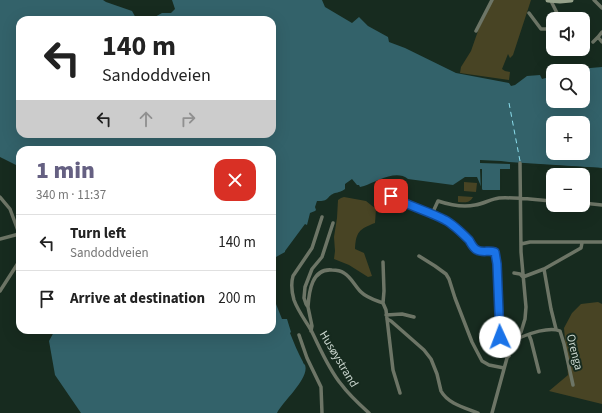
<!DOCTYPE html>
<html lang="en">
<head>
<meta charset="utf-8">
<style>
  body { margin:0; font-family:"Source Sans 3",sans-serif; background:#f2f2f2; color:#222; height:100vh; display:flex; flex-direction:column; font-size:15px; white-space:nowrap }
  * { box-sizing:border-box; margin:0 }
  p { font-size:13px; color:#767676 }
  .icon { flex:none; width:22px; height:22px; fill:none; stroke:currentColor; stroke-width:2; stroke-linecap:round; stroke-linejoin:round }
  .map { position:relative; flex:1; overflow:hidden }
  .panel { position:absolute; left:16px; top:146px; width:260px; height:188px; display:flex; flex-direction:column; background:#fff; border-radius:12px; box-shadow:0 4px 16px #0002 }
  .panel>* { flex:none }
  .banner { position:absolute; left:16px; top:16px; width:260px; height:122px; border-radius:12px; box-shadow:0 4px 16px #0002; background:#fff; color:#222; overflow:hidden }
  .tools { position:absolute; left:546px; top:12px; display:grid; gap:8px }
  .tools a { display:grid; place-items:center; width:44px; height:44px; border-radius:8px; background:#fff; box-shadow:0 4px 16px #0002; font-size:20px }
  .pin { position:absolute; display:grid; place-items:center; width:34px; height:34px; color:#fff; margin:-17px; border-radius:8px; box-shadow:0 2px 6px #0006 }
  .me { position:absolute; width:44px; margin:-22px; rotate:358deg; stroke-linejoin:round; filter:drop-shadow(0 0 3px #0008) }
  .turn { display:flex; align-items:center; gap:14px; height:84px; padding:0 20px; font-size:18px }
  .turn .icon { width:52px; height:52px; stroke-width:2.5 }
  .turn b { display:block; font-size:28px; line-height:34px }
  .lanes { display:flex; align-items:center; height:38px; padding:0 20px; background:#0003; justify-content:center; gap:20px; direction:ltr }
  .lanes .off { opacity:.35 }
  .round { display:grid; place-items:center; flex:none; width:42px; height:42px; border-radius:12px; background:#f2f2f2 }
  .overview { display:flex; align-items:center; justify-content:space-between; height:68px; padding:0 20px }
  h1 { font-size:24px; font-weight:800; line-height:30px; color:#656082 }
  ul { padding:0; list-style:none }
  li { display:flex; align-items:center; gap:12px; height:56px; padding:0 20px; border-top:1px solid #e0e0e0 }
  li div { flex:1 }
  li b { display:block; font-size:15px }
  li em { font-style:normal }
  .map>svg:first-child { display:block }
  .green { fill:#484424 }
  .water { fill:#33626a; fill-rule:evenodd }
  .pier { fill:#172b1f }
  .lines { fill:none; stroke-linecap:round; stroke-linejoin:round }
  .ferry { stroke:#8cdeed; stroke-width:1; stroke-dasharray:5 4; stroke-linecap:butt }
  .street { stroke:#6d7566; stroke-width:3.5 }
  .secondary { stroke:#96a28b; stroke-width:5 }
  .route-casing { stroke:#114b97; stroke-width:10 }
  .route { stroke:#1a73e8; stroke-width:7 }
  .labels { text-anchor:middle; stroke-width:4; stroke-linejoin:round; paint-order:stroke }
  .street-label { font-size:12px; fill:#cad6ce; stroke:#172b1f }
</style>
</head>
<body>
<div class="map">
<svg width="602" height="413" viewBox="0 0 602 413">
  <rect width="100%" height="100%" fill="#172b1f"/>
  <!-- green -->
  <path class="green" d="M493 0H531L513 55 510 58 508 54 502 69 505 71 510 72 509 80 460 73 461 67 471 51 479 28Z
    M464 182 477 183 476 192 464 191Z
    M458 196 473 197C469 204 465 202 458 202Z
    M344 197 366 201 376 209 375 223C359 229 356 232 355 249L364 253 372 276 368 277 349 265 334 259 335 251 334 237 337 218 338 200 341 198Z
    M598 302 602 304V404L549 391 568 375 564 328 572 313 581 304Z
    M509 337 514 339 509 347 504 348 502 338Z"/>
  <!-- water -->
  <path class="water" d="M0 0H103L106 2 132 11 137 20H20V134H272V20H153V18L162 13H171L175 9 172 0H322L325 7 352 23 359 17 368 26 388 37 389 42 405 48 456 73 509 83 511 86 515 85 527 76 540 75 542 79 553 76V101H583V71H565L567 70 602 67V168L511 163V169H500V190L483 191 477 177H465L453 185 408 179C396 169 376 182 364 186L360 187 359 185H357L352 179 345 184V189C341 192 339 192 335 193 326 196 330 202 317 201L315 207 316 210 315 211 310 213 307 225 305 224 285 251V252L276 257 275 283 276 304 282 319H287L291 332 290 333C294 343 298 353 303 362 303 363 304 364 305 365 310 378 283 401 277 413H81L55 375 49 341 55 330H272V150H20V167L0 157ZM553 123H583V153H553Z"/>
  <!-- pier -->
  <path class="pier" d="M480 160 501 161 509 162 602 168V170L513 165 512 170H502L501 192H481L480 169H482V190H500V169H510V164L480 163Z"/>
  <g class="lines">
    <!-- ferry -->
    <path class="ferry" d="M509 103 520 161"/>
    <!-- street -->
    <path class="street" d="M594 0 602 8
      M551 1 560 19
      M529 13 541 29H546L553 25
      M476 31 492 0
      M602 32 598 37 602 42
      M593 42 598 37
      M381 190 401 202 417 207 447 221 466 238 476 249 482 251H491L495 252 497 264 501 337 503 349 509 356
      M0 197 10 209 20 236
      M583 203 602 205
      M432 214 438 201C450 205 462 208 475 205 483 204 491 199 499 198 517 197 535 200 553 201
      M322 217 312 248 293 276C291 283 292 293 294 300 298 311 305 320 311 330 320 348 328 368 341 384 349 395 359 404 369 413
      M0 239 19 234
      M521 244 530 242H602
      M419 256 435 266 446 274 449 279 455 298 472 342 482 361 489 365 504 368
      M383 262 384 291 383 303
      M514 273 520 274 523 277 544 269
      M0 291 20 260
      M308 307C309 291 312 268 332 270 337 270 341 271 344 273 351 277 355 286 361 292 367 298 375 300 383 303L386 310 393 370 400 393
      M386 315 402 314 414 317
      M387 319 391 321 424 350 431 359 437 374 441 391C448 404 466 408 478 413
      M556 329 551 309 544 269 581 248 582 243
      M311 331 312 326 308 307 306 304 304 298 305 287 312 269 322 257 333 223
      M299 335 307 358 321 387 322 413
      M529 335 531 340 539 372
      M519 338C528 334 550 326 560 331L564 344 573 385
      M492 413 507 358 521 332 525 319 526 307 521 252 520 163"/>
    <!-- secondary -->
    <path class="secondary" d="M548 0 560 1 571 0"/>
  </g>
  <g class="lines">
    <!-- route casing -->
    <g class="route-casing">
      <path id="route" d="M391 196C408 206 428 211 445 220 453 224 462 233 469 240 471 243 473 248 477 250 482 253 489 250 495 252L497 264 500 337"/>
    </g>
    <!-- route -->
    <use href="#route" class="route"/>
  </g>
  <g class="labels">
    <!-- street labels -->
    <g class="street-label">
      <text transform="translate(575 352) rotate(76)" y="4">Orenga</text>
      <text transform="translate(339 359) rotate(59)" y="4">Husøystrand</text>
    </g>
  </g>
</svg>
<div class="tools">
<a><svg class="icon" aria-label="sound" viewBox="0 0 24 24"><path d="M4 9h4l5-4v14l-5-4H4zM17 9q2 3 0 6"/></svg></a>
<a><svg class="icon" aria-label="search" viewBox="0 0 24 24"><circle cx="10" cy="10" r="6"/><path d="M15 15l6 6"/></svg></a>
<a>+</a>
<a>−</a>
</div>
<div class="pin" style="left:391px;top:196px;background:#d93025"><svg class="icon" aria-label="arrive" viewBox="0 0 24 24"><path d="M6 21V4h12l-3 4 3 4H6"/></svg></div>
<svg class="me" style="left:500px;top:337px" viewBox="-20 -20 40 40"><circle r="19" fill="#fff"/><path d="M0-13L10 11 0 6-10 11z" fill="#1a73e8"/></svg>
<div class="banner">
<div class="turn"><svg class="icon" aria-label="left" viewBox="0 0 24 24"><path d="M17 20v-9H6M10 6l-5 5 5 5"/></svg><div><b>140 m</b>Sandoddveien</div></div>
<div class="lanes"><svg class="icon" aria-label="left" viewBox="0 0 24 24"><path d="M17 20v-9H6M10 6l-5 5 5 5"/></svg><svg class="icon off" aria-label="ahead" viewBox="0 0 24 24"><path d="M12 20V5M6 11l6-6 6 6"/></svg><svg class="icon off" aria-label="right" viewBox="0 0 24 24"><path d="M7 20v-9h11M14 6l5 5-5 5"/></svg></div>
</div>
<section class="panel">
<div class="overview"><div><h1>1 min</h1><p>340 m · 11:37</p></div><a class="round" style="background:#d93025;color:#fff"><svg class="icon" aria-label="close" viewBox="0 0 24 24"><path d="M6 6l12 12M18 6L6 18"/></svg></a></div>
<ul>
<li><svg class="icon" aria-label="left" viewBox="0 0 24 24"><path d="M17 20v-9H6M10 6l-5 5 5 5"/></svg><div><b>Turn left</b><p>Sandoddveien</p></div><em>140 m</em></li>
<li><svg class="icon" aria-label="arrive" viewBox="0 0 24 24"><path d="M6 21V4h12l-3 4 3 4H6"/></svg><div><b>Arrive at destination</b></div><em>200 m</em></li>
</ul>
</section>
</div>
</body>
</html>
